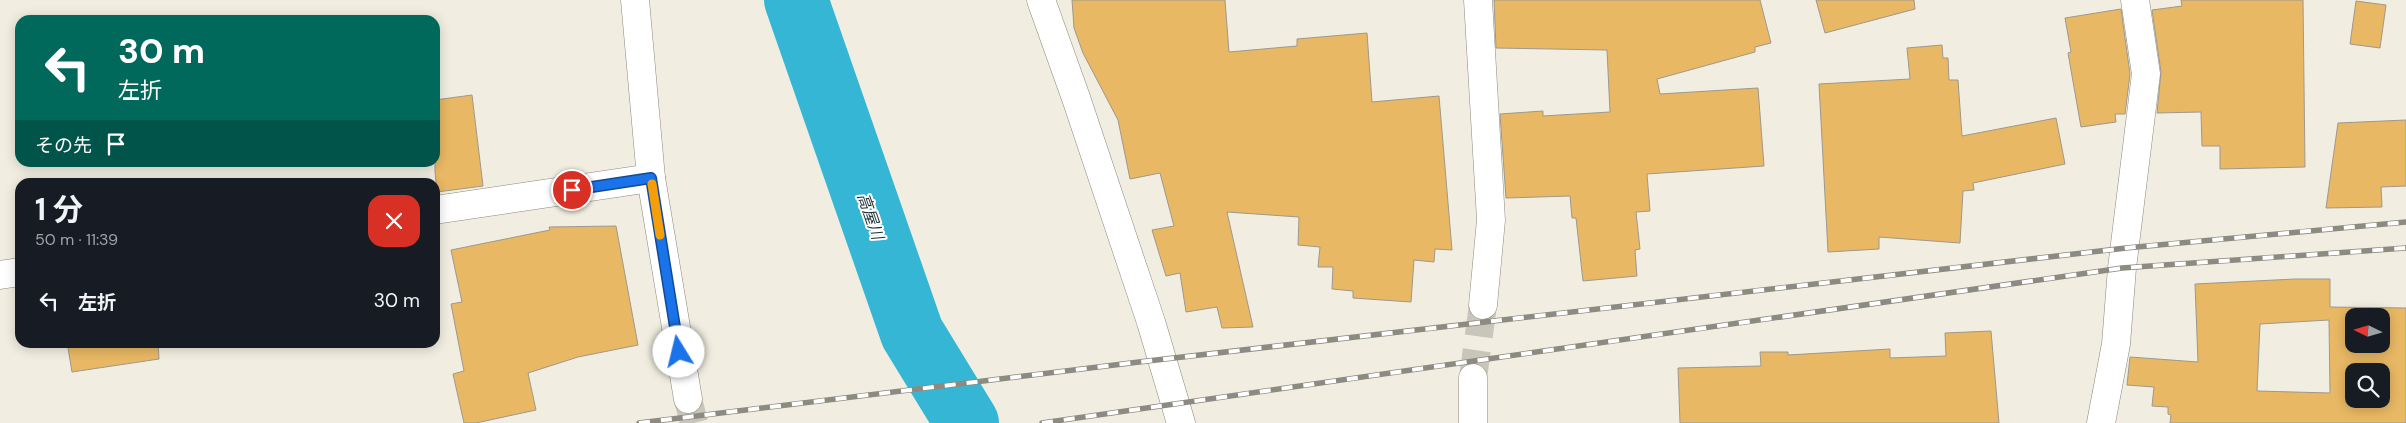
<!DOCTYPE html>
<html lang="ja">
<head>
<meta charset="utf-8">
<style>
  body { margin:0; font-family:"DM Sans","Noto Sans JP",sans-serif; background:#242831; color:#f1f3f6; height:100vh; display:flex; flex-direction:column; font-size:19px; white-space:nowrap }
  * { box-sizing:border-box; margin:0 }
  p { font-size:16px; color:#9ea1a6 }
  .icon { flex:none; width:28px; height:28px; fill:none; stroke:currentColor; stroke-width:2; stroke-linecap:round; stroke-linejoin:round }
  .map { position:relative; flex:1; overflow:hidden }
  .side { position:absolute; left:15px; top:178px; width:425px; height:170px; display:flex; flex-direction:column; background:#171b24; border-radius:15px; box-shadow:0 2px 12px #0003 }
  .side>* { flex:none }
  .guide { position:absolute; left:15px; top:15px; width:425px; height:152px; border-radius:15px; box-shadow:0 2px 12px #0003; background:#00695c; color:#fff; overflow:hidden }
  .needle { width:32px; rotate:275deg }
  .tools { position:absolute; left:2345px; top:308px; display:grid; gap:10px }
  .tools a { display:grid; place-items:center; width:45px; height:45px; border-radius:10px; background:#171b24; box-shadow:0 2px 12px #0003; font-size:25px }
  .pin { position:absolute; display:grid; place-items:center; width:42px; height:42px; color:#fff; margin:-21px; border:2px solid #fff; border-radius:50%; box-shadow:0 1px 5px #0007 }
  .me { position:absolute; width:55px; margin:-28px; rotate:351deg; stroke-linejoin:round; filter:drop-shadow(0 0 4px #0008) }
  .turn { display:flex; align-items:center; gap:18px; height:105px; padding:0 20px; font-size:22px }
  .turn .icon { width:65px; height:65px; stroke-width:2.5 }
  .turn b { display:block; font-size:35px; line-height:42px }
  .then { display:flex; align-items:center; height:48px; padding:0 20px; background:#0003; gap:10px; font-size:19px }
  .round { display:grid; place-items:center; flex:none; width:52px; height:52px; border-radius:15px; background:#242831 }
  .overview { display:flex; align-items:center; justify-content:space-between; height:85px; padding:0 20px }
  h1 { font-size:30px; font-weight:700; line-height:38px }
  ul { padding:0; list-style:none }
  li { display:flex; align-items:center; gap:15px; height:75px; padding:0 20px }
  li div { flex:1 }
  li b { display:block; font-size:19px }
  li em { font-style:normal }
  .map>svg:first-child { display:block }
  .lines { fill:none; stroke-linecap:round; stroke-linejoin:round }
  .river { stroke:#35b6d5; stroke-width:64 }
  .building { fill:#e8b864; stroke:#9e988d; fill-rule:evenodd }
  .minor-tunnel { stroke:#c8c5ba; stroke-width:28; stroke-dasharray:28 14; stroke-linecap:butt }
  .tertiary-tunnel { stroke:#c8c5ba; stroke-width:28; stroke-dasharray:28 14; stroke-linecap:butt }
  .minor-casing { stroke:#8c897d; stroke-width:29 }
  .tertiary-casing { stroke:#8c897d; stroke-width:29 }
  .minor { stroke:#fff; stroke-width:28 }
  .tertiary { stroke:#fff; stroke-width:28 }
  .rail-casing { stroke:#8c8a81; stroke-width:5.5 }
  .rail { stroke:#fff; stroke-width:4; stroke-dasharray:11; stroke-linecap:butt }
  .route-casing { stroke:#114b97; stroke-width:12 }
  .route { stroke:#1a73e8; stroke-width:9 }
  .slow { stroke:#f59e0b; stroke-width:9 }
  .labels { text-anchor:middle; stroke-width:4; stroke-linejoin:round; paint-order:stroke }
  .water-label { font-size:16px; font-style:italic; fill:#192f35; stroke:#fff }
</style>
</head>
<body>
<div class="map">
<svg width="2406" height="423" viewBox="0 0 2406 423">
  <rect width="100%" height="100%" fill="#f1eee1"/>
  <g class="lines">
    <!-- river -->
    <path class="river" d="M796 0 912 333 967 423"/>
  </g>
  <!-- building -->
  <path class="building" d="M1072 0H1225L1229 52 1297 46V39L1367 33 1372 102 1439 96 1452 250 1435 249 1434 262 1414 260 1411 302 1353 298V291L1332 289 1333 267H1318L1320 247 1298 245 1299 217 1227 212 1253 327 1222 328 1217 307 1186 312 1180 273 1166 276 1152 230 1174 226 1160 173 1130 179 1118 120 1083 53 1074 28Z
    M1494 0H1760L1771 43 1755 47V52L1657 79 1660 94 1758 88 1764 166 1647 174 1650 211 1636 212 1640 249 1635 250 1637 276 1583 281 1576 218H1572L1570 196 1506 198 1500 114 1543 111V116L1610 112 1607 50 1496 48Z
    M1816 0H1914L1915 9 1825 33Z
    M2181 0H2303L2305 167 2220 169V146H2202L2201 112 2157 113 2161 72 2152 10 2182 6Z
    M2356 1 2386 5 2380 48 2350 44Z
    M2121 9 2130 74 2125 114H2115L2116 122 2081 127 2068 53 2071 52 2065 18Z
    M1942 45 1943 58H1948L1949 80H1958L1962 136 2056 118 2065 164 1973 183 1974 190 1963 191 1960 243 1879 237V249L1828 252 1819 84 1910 79 1907 48Z
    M472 95 483 186 437 192 435 172V100Z
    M2406 120V186L2381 187 2382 207 2326 208 2338 123Z
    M616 226 638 345 578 357 528 373 536 410 476 423H464L453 374 464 371 451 304 462 302 451 250 550 230 549 227Z
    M2295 279H2330V307L2406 308V423H2170L2171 415 2168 414V407L2152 406 2154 387 2127 385 2130 357 2198 362 2195 284ZM2354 316H2381V344H2354ZM2329 320 2330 393 2257 391 2260 324ZM2354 371H2381V399H2354Z
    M1991 331 1999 423H1680L1678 368 1761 366 1760 352H1788V355L1890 349V358L1946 356 1945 333Z
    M67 342H158L159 359 72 372Z"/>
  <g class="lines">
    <!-- minor-tunnel -->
    <path class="minor-tunnel" d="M1473 378 1483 305"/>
    <!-- tertiary-tunnel -->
    <path class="tertiary-tunnel" d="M688 399 694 423"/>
    <!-- minor casing -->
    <g class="minor-casing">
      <path id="minor" d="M1041 0 1076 98 1151 322 1181 423
        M1478 0 1491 220 1483 305
        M435 210 651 178
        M0 275 20 272
        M1473 378V423
        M2101 423 2116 344 2122 268 2146 74 2135 0"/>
    </g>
    <!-- tertiary casing -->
    <g class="tertiary-casing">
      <path id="tertiary" d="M635 0 651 178 688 399"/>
    </g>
    <!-- minor -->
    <use href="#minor" class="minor"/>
    <!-- tertiary -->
    <use href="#tertiary" class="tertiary"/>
    <!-- rail casing -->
    <g class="rail-casing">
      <path id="rail" d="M639 423 1139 362 2126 248 2406 222
        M1042 423 2122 268 2406 248"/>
    </g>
    <!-- rail -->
    <use href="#rail" class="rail"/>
  </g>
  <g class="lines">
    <!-- route casing -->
    <g class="route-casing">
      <path id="route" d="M572 190 651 178 679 352"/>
    </g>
    <!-- route -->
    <use href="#route" class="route"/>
    <!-- slow -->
    <path class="slow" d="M652 184 660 235"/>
  </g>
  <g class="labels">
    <!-- water labels -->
    <g class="water-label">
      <text transform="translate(871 216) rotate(71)" y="6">高屋川</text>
    </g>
  </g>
</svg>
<div class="tools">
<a><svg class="needle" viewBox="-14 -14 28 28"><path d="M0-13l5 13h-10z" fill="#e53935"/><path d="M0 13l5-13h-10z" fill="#9ea1a6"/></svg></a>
<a><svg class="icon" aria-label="search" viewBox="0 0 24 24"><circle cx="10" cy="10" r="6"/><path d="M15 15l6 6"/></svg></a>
</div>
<div class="pin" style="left:572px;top:190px;background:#d93025"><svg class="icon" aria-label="arrive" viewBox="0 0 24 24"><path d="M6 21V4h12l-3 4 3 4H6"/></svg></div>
<svg class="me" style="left:679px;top:352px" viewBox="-20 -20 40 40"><circle r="19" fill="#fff"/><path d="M0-13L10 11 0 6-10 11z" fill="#1a73e8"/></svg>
<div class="guide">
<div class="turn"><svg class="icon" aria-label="left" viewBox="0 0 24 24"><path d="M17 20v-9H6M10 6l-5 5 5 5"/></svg><div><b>30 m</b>左折</div></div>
<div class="then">その先<svg class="icon" aria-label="arrive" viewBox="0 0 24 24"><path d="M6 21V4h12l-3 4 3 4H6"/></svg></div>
</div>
<section class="side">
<div class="overview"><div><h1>1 分</h1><p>50 m · 11:39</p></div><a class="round" style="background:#d93025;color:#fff"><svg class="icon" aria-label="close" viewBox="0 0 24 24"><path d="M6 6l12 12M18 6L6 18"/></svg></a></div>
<ul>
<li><svg class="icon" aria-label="left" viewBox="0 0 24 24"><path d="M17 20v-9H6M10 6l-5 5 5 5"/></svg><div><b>左折</b></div><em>30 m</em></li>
</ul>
</section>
</div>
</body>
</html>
